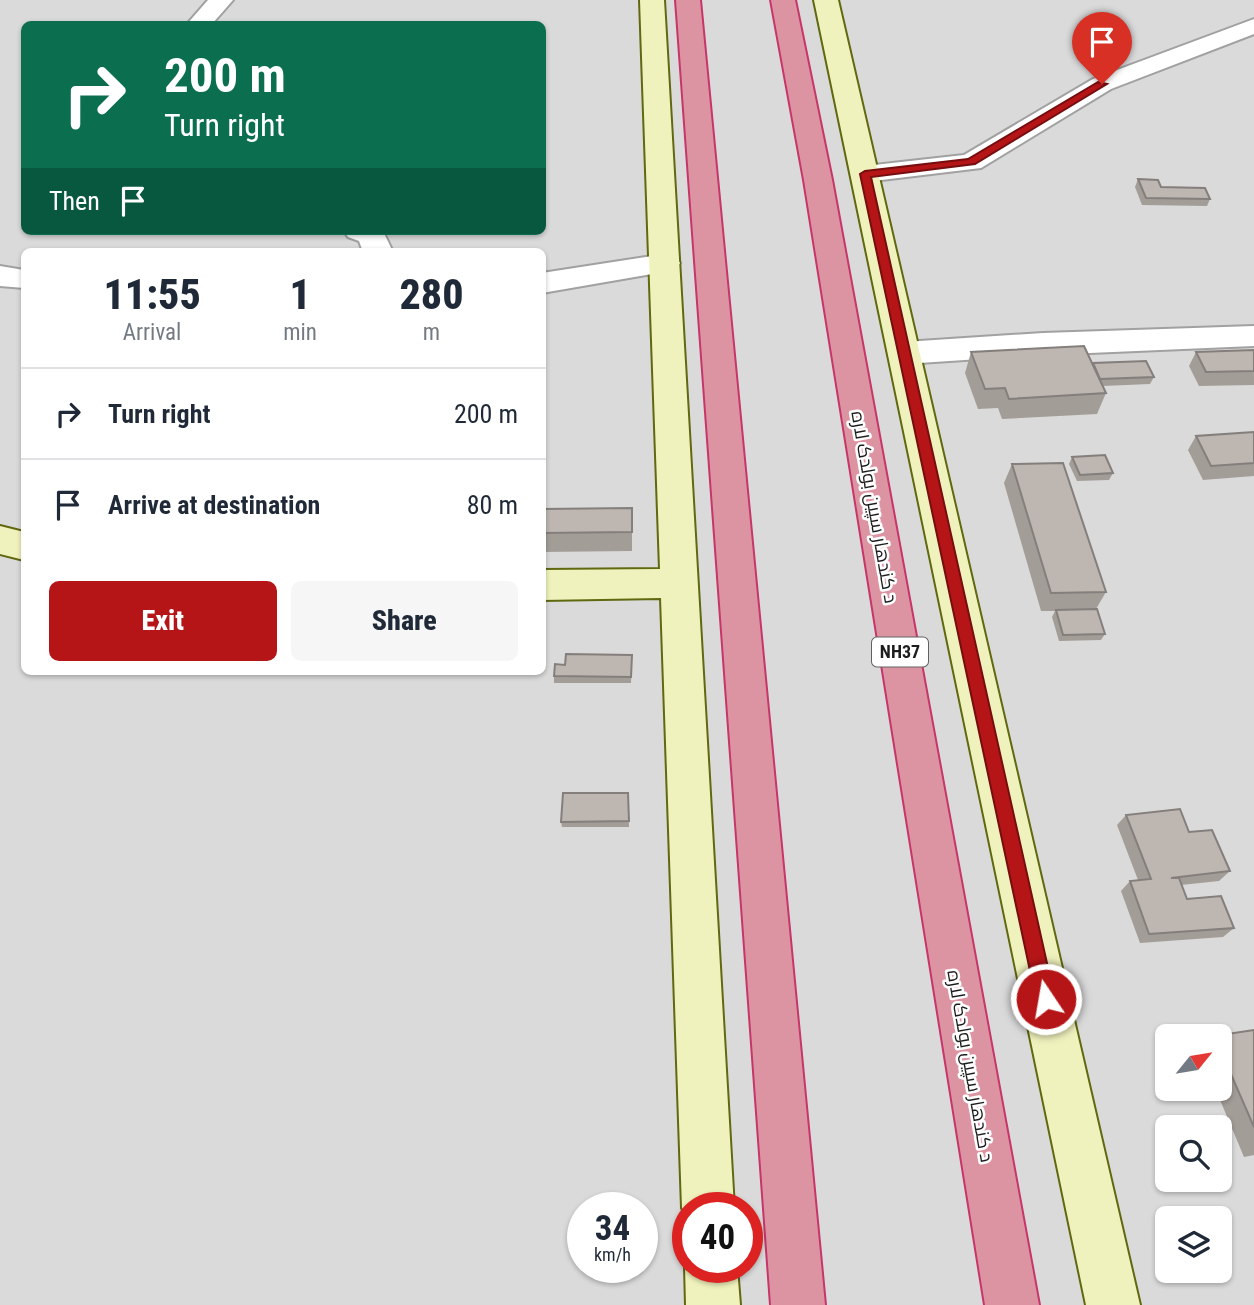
<!DOCTYPE html>
<html lang="en">
<head>
<meta charset="utf-8">
<style>
  body { margin:0; font-family:"Roboto Condensed",Cairo,sans-serif; background:#f6f6f7; color:#1f2937; height:100vh; display:flex; flex-direction:column; font-size:26px; white-space:nowrap }
  * { box-sizing:border-box; margin:0 }
  p { font-size:23px; color:#747a83 }
  .icon { flex:none; width:38px; height:38px; fill:none; stroke:currentColor; stroke-width:2; stroke-linecap:round; stroke-linejoin:round }
  .map { position:relative; flex:1; overflow:hidden }
  .details { position:absolute; left:21px; top:248px; width:525px; height:427px; display:flex; flex-direction:column; background:#fff; border-radius:10px; box-shadow:0 2px 5px #0004 }
  .details>* { flex:none }
  .top-card { position:absolute; left:21px; top:21px; width:525px; height:214px; border-radius:10px; box-shadow:0 2px 5px #0004; background:#0b6e4f; color:#fff; overflow:hidden }
  .needle { width:46px; rotate:60deg }
  .controls { position:absolute; left:1155px; top:1024px; display:grid; gap:14px }
  .controls a { display:grid; place-items:center; width:77px; height:77px; border-radius:10px; background:#fff; box-shadow:0 2px 5px #0004; font-size:35px }
  .speed { position:absolute; left:567px; top:1192px; display:flex; gap:14px; font-size:35px; font-weight:700; text-align:center }
  .speed>* { display:grid; place-content:center; width:91px; height:91px; border-radius:50%; background:#fff; box-shadow:0 2px 5px #0004; line-height:1 }
  .speed small { font-size:18px; font-weight:400 }
  .speed .limit { border:10px solid #d22; background:#fff; color:#111 }
  .pin { position:absolute; display:grid; place-items:center; width:60px; height:60px; color:#fff; margin:-72px -30px; border-radius:50% 50% 50% 0; rotate:-45deg; box-shadow:0 0 7px #0007 }
  .pin .icon { rotate:45deg }
  .me { position:absolute; width:77px; margin:-38px; rotate:348deg; stroke-linejoin:round; filter:drop-shadow(0 0 5px #0008) }
  .turn { display:flex; align-items:center; gap:24px; height:147px; padding:0 28px; font-size:32px }
  .turn .icon { width:91px; height:91px; stroke-width:2.5 }
  .turn b { display:block; font-size:49px; line-height:60px }
  .then { display:flex; align-items:center; height:66px; padding:0 28px; background:#0003; gap:14px; font-size:26px }
  .eta { display:flex; justify-content:space-evenly; align-items:center; height:119px; text-align:center }
  .eta b { font-size:42px; font-weight:800; line-height:49px }
  .primary-button { display:flex; gap:14px; margin-top:auto; padding:14px 28px }
  .primary-button a { flex:1; height:80px; border-radius:10px; background:#b61517; color:#fff; font-size:28px; font-weight:800; line-height:80px; text-align:center }
  .primary-button a+a { background:#f6f6f7; color:#1f2937 }
  ul { padding:0; list-style:none }
  li { display:flex; align-items:center; gap:21px; height:91px; padding:0 28px; border-top:2px solid #e0e1e3 }
  li div { flex:1 }
  li b { display:block; font-size:26px }
  li em { font-style:normal }
  .map>svg:first-child { display:block }
  .residential { fill:#dbdada; fill-rule:evenodd }
  .lines { fill:none; stroke-linecap:round; stroke-linejoin:round }
  .street-casing { stroke:#a1a1a1; stroke-width:4 }
  .secondary-casing { stroke:#606810; stroke-width:4 }
  .highway-casing { stroke:#c63669; stroke-width:4 }
  .street { fill:#fff; fill-rule:evenodd }
  .secondary { fill:#f0f2bd; fill-rule:evenodd }
  .highway { fill:#dd94a2; fill-rule:evenodd }
  .wall { fill:#a39d98 }
  .building { fill:#bdb6b1; stroke:#847f7c; stroke-width:2 }
  .route { fill:#b61517; stroke:#760e0f; stroke-width:2 }
  .labels { text-anchor:middle; stroke-width:5; stroke-linejoin:round; paint-order:stroke }
  .shield { fill:#fff; stroke:#616161; stroke-width:2 }
  .shield-label { font-size:18px; font-weight:bold; fill:#1d1d1d }
  .street-label { font-size:19px; fill:#1d1d1d; stroke:#fff }
</style>
</head>
<body>
<div class="map">
<svg width="1254" height="1305" viewBox="0 0 1254 1305">
  <rect width="100%" height="100%" fill="#edeae4"/>
  <!-- residential -->
  <path class="residential" d="M0 0H1254V1305H0ZM24 24H542V231H24ZM24 252H542V672H24ZM1167 1036H1220V1088H1167ZM1167 1127H1220V1180H1167ZM583 1208H642V1267H583ZM688 1208H747V1267H688ZM1167 1218H1220V1270H1167Z"/>
  <g class="lines">
    <!-- street casing -->
    <g class="street-casing">
      <path id="street" d="M208 0H233L212 24H187Z
        M1254 19V34L1111 89 981 168 865 182 855 180 851 174 855 168 865 166 964 155 1093 79Z
        M344 231H383L393 252H363L359 241 348 237Z
        M665 254 675 256 680 263 675 270 542 293V273Z
        M0 266 24 270V288L0 286Z
        M1254 326V346L1043 355 904 364 893 361 888 353 893 345 904 342 1043 333Z"/>
    </g>
    <!-- secondary casing -->
    <g class="secondary-casing">
      <path id="secondary" d="M640 0H664L734 1208H688V1221L682 1208 661 598 542 600V570L660 569Z
        M814 0H838L1140 1305H1086Z
        M0 526 24 532V560L0 554Z
        M688 1259V1267H737L740 1305H686L685 1267Z"/>
    </g>
    <!-- highway casing -->
    <g class="highway-casing">
      <path id="highway" d="M676 0H700L825 1305H771Z
        M771 0H795L832 180 1039 1305H985L804 180Z"/>
    </g>
    <!-- street -->
    <use href="#street" class="street"/>
    <!-- secondary -->
    <use href="#secondary" class="secondary"/>
    <!-- highway -->
    <use href="#highway" class="highway"/>
  </g>
  <!-- wall -->
  <path class="wall" d="M1138 179 1161 187 1210 199 1207 206 1142 205 1135 187Z
    M1254 350V385L1199 386 1189 366 1196 352Z
    M971 352 1092 364 1154 377 1150 384 1103 386 1106 393 1097 414 1002 419 998 408 978 409 965 373Z
    M1254 432V476L1203 480 1188 450 1196 436Z
    M1072 457 1113 473 1109 480 1077 481 1069 464Z
    M1012 464 1106 592 1096 609 1105 634 1101 640 1059 641 1052 617 1055 611H1041L1004 483Z
    M542 509 632 532V551L542 552Z
    M632 655 631 683H554V676L565 665Z
    M628 793 629 827H562L561 822Z
    M1126 815 1189 832 1230 871 1219 881 1181 885 1187 899 1234 928 1223 937 1140 943 1121 891 1130 881 1138 880 1117 825Z
    M1254 1030V1155L1244 1157 1215 1088H1220V1036Z"/>
  <!-- building -->
  <path class="building" d="M1138 179 1158 180 1161 187 1205 188 1210 199 1146 198Z
    M1084 346 1106 393 1009 399 1005 388 985 389 971 352Z
    M1254 350V371L1206 372 1196 352Z
    M1146 361 1154 377 1100 379 1093 363Z
    M1254 432V463L1211 466 1196 436Z
    M1105 455 1113 473 1080 475 1072 457Z
    M1063 463 1106 592 1051 593 1012 464Z
    M632 508V532L542 533V509Z
    M1097 609 1105 634 1063 635 1056 610Z
    M566 654 632 655 631 677 554 676 555 664 565 665Z
    M563 793H628L629 821 561 822Z
    M1180 809 1189 832 1212 830 1230 871 1171 878H1179L1187 899 1221 896 1234 928 1149 934 1130 881 1151 879 1126 815Z
    M1254 1030V1127L1220 1049V1036H1214Z"/>
  <!-- route -->
  <path class="route" d="M1098 82 1107 84 975 164 871 177 1055 999 1052 1006 1046 1009 1039 1006 1036 999 860 174 865 171 968 159Z"/>
  <g class="labels">
    <!-- shield labels -->
    <rect class="shield" x="872" y="637.5" width="56" height="29" rx="5"/>
    <g class="shield-label">
      <text x="900" y="658">NH37</text>
    </g>
    <!-- street labels -->
    <g class="street-label">
      <text transform="translate(875 507) rotate(80)" y="7">د کندهار سپین بولدک لاره</text>
      <text transform="translate(971 1066) rotate(80)" y="7">د کندهار سپین بولدک لاره</text>
    </g>
  </g>
</svg>
<div class="controls">
<a><svg class="needle" viewBox="-14 -14 28 28"><path d="M0-13l5 13h-10z" fill="#e53935"/><path d="M0 13l5-13h-10z" fill="#747a83"/></svg></a>
<a><svg class="icon" aria-label="search" viewBox="0 0 24 24"><circle cx="10" cy="10" r="6"/><path d="M15 15l6 6"/></svg></a>
<a><svg class="icon" aria-label="layers" viewBox="0 0 24 24"><path d="M12 4l9 5-9 5-9-5zM3 14l9 5 9-5"/></svg></a>
</div>
<div class="speed"><div>34<small>km/h</small></div><div class="limit">40</div></div>
<div class="pin" style="left:1102px;top:84px;background:#d93025"><svg class="icon" aria-label="arrive" viewBox="0 0 24 24"><path d="M6 21V4h12l-3 4 3 4H6"/></svg></div>
<svg class="me" style="left:1046px;top:999px" viewBox="-20 -20 40 40"><circle r="17" fill="#b61517" stroke="#fff" stroke-width="3"/><path d="M0-11L8 9 0 5-8 9z" fill="#fff"/></svg>
<div class="top-card">
<div class="turn"><svg class="icon" aria-label="right" viewBox="0 0 24 24"><path d="M7 20v-9h11M14 6l5 5-5 5"/></svg><div><b>200 m</b>Turn right</div></div>
<div class="then">Then<svg class="icon" aria-label="arrive" viewBox="0 0 24 24"><path d="M6 21V4h12l-3 4 3 4H6"/></svg></div>
</div>
<section class="details">
<div class="eta">
<div><b>11:55</b><p>Arrival</p></div>
<div><b>1</b><p>min</p></div>
<div><b>280</b><p>m</p></div>
</div>
<ul>
<li><svg class="icon" aria-label="right" viewBox="0 0 24 24"><path d="M7 20v-9h11M14 6l5 5-5 5"/></svg><div><b>Turn right</b></div><em>200 m</em></li>
<li><svg class="icon" aria-label="arrive" viewBox="0 0 24 24"><path d="M6 21V4h12l-3 4 3 4H6"/></svg><div><b>Arrive at destination</b></div><em>80 m</em></li>
</ul>
<div class="primary-button"><a>Exit</a><a>Share</a></div>
</section>
</div>
</body>
</html>
